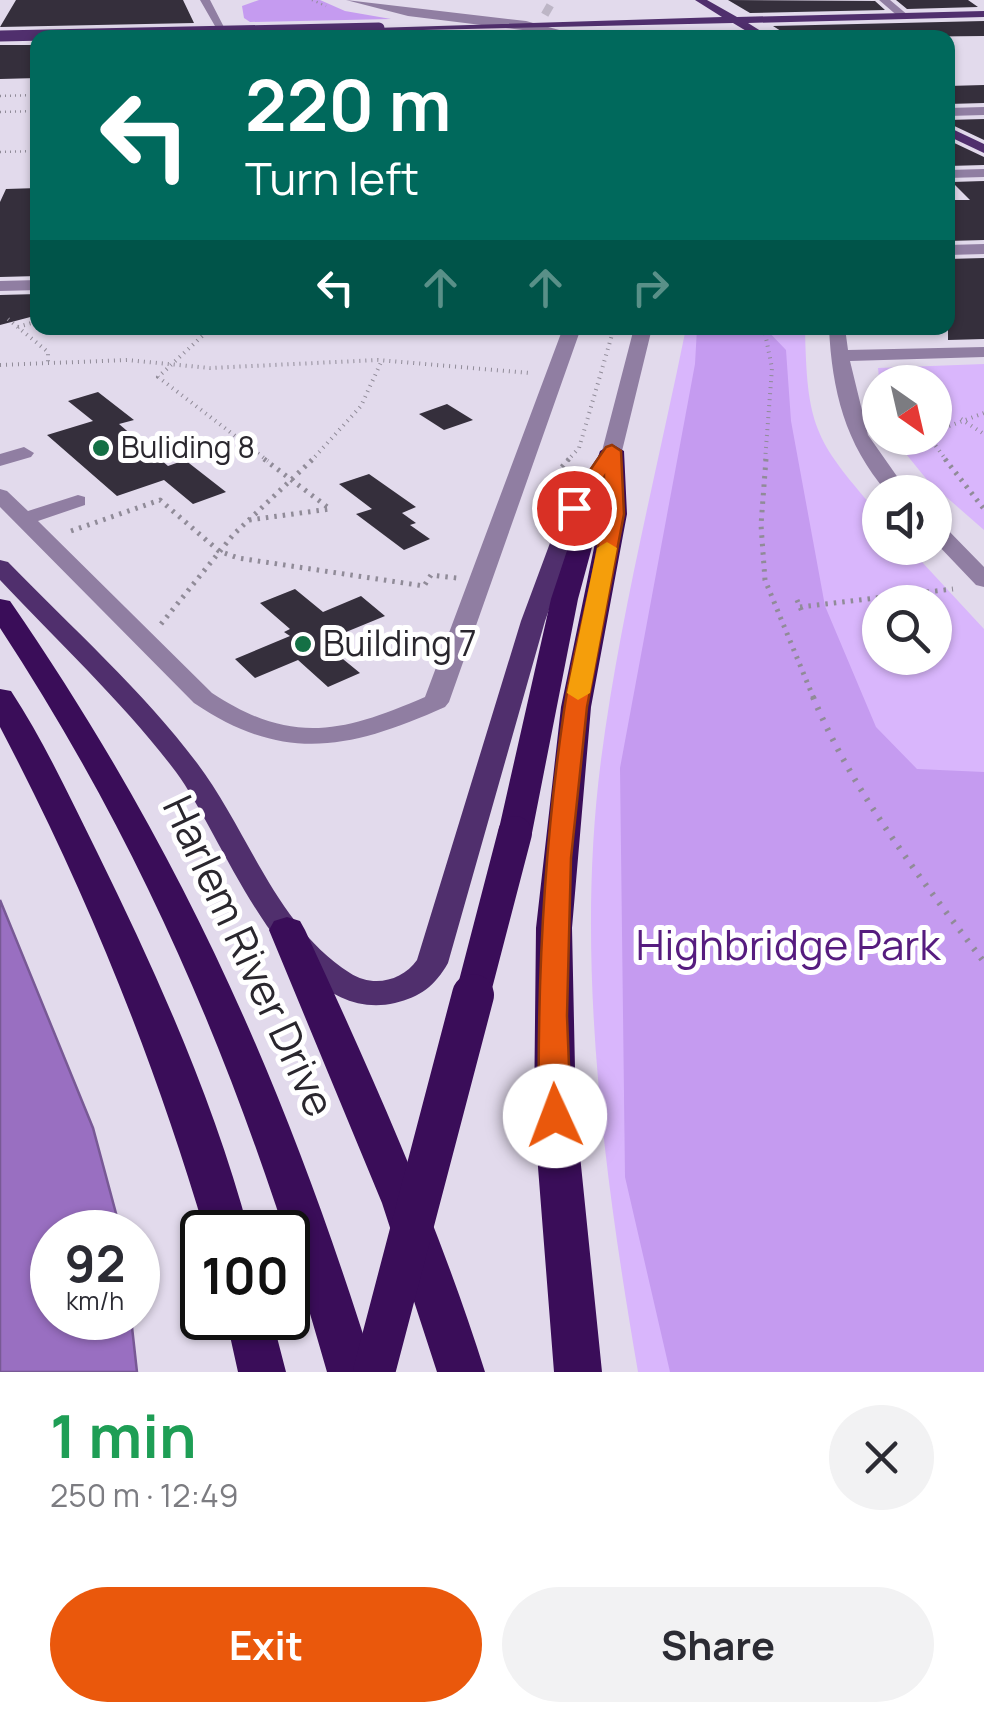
<!DOCTYPE html>
<html lang="en">
<head>
<meta charset="utf-8">
<style>
  body { margin:0; font-family:Manrope,sans-serif; background:#f2f2f3; color:#2b2b33; height:100vh; display:flex; flex-direction:column; font-size:38px; white-space:nowrap }
  * { box-sizing:border-box; margin:0 }
  p { font-size:32px; color:#7c7c81 }
  .icon { flex:none; width:55px; height:55px; fill:none; stroke:currentColor; stroke-width:2; stroke-linecap:round; stroke-linejoin:round }
  .map { position:relative; height:1372px; overflow:hidden }
  .side { display:flex; flex-direction:column; background:#fff; flex:1 }
  .side>* { flex:none }
  .banner { position:absolute; left:30px; top:30px; width:925px; height:305px; border-radius:20px; box-shadow:0 2px 8px #0004; background:#00695c; color:#fff; overflow:hidden }
  .needle { width:65px; rotate:146deg }
  .tools { position:absolute; left:862px; top:365px; display:grid; gap:20px }
  .tools a { display:grid; place-items:center; width:90px; height:90px; border-radius:50%; background:#fff; box-shadow:0 2px 8px #0004; font-size:50px }
  .speed { position:absolute; left:30px; top:1210px; display:flex; gap:20px; font-size:50px; font-weight:700; text-align:center }
  .speed>* { display:grid; place-content:center; width:130px; height:130px; border-radius:50%; background:#fff; box-shadow:0 2px 8px #0004; line-height:1 }
  .speed small { font-size:25px; font-weight:400 }
  .speed .limit { border:5px solid #111; border-radius:15px; background:#fff; color:#111 }
  .pin { position:absolute; display:grid; place-items:center; width:85px; height:85px; color:#fff; margin:-42px; border:5px solid #fff; border-radius:50%; box-shadow:0 2px 10px #0007 }
  .me { position:absolute; width:110px; margin:-55px; rotate:358deg; stroke-linejoin:round; filter:drop-shadow(0 0 8px #0008) }
  .turn { display:flex; align-items:center; gap:35px; height:210px; padding:0 50px; font-size:45px }
  .turn .icon { width:130px; height:130px; stroke-width:2.5 }
  .turn b { display:block; font-size:70px; line-height:85px }
  .lanes { display:flex; align-items:center; height:95px; padding:0 50px; background:#0003; justify-content:center; gap:50px; direction:ltr }
  .lanes .off { opacity:.35 }
  .round { display:grid; place-items:center; flex:none; width:105px; height:105px; border-radius:52px; background:#f2f2f3 }
  .overview { display:flex; align-items:center; justify-content:space-between; height:170px; padding:0 50px }
  h1 { font-size:60px; font-weight:700; line-height:75px; color:#1e9e55 }
  .action { display:flex; gap:20px; margin-top:auto; padding:20px 50px }
  .action a { flex:1; height:115px; border-radius:60px; background:#ea580c; color:#fff; font-size:40px; font-weight:700; line-height:115px; text-align:center }
  .action a+a { background:#f2f2f3; color:#2b2b33 }
  .map>svg:first-child { display:block }
  .green { fill:#d9b6fc; fill-rule:evenodd }
  .forest { fill:#c59bf0 }
  .water { fill:#996fc1; stroke:#785995; stroke-width:2.5 }
  .building { fill:#352f3c }
  .lines { fill:none; stroke-linecap:round; stroke-linejoin:round }
  .minor-tunnel { stroke:#bdb6c6; stroke-width:11; stroke-dasharray:11 6; stroke-linecap:butt }
  .path-far3 { stroke:#908b98; stroke-width:2.5; stroke-dasharray:1 4; stroke-linecap:butt }
  .path-far2 { stroke:#908b98; stroke-width:4; stroke-dasharray:1 5; stroke-linecap:butt }
  .path-far1 { stroke:#908b98; stroke-width:5; stroke-dasharray:2.5 6; stroke-linecap:butt }
  .path { stroke:#908b98; stroke-width:6; stroke-dasharray:2.5 9; stroke-linecap:butt }
  .minor { fill:#907ea2; fill-rule:evenodd }
  .major { fill:#502f6d; fill-rule:evenodd }
  .highway { fill:#3a0d59; fill-rule:evenodd }
  .major-bridge { stroke:#502f6d; stroke-width:11 }
  .highway-bridge-far1 { stroke:#3a0d59; stroke-width:34 }
  .highway-bridge { stroke:#3a0d59; stroke-width:42 }
  .route { fill:#ea580c; stroke:#983908; stroke-width:2.5 }
  .slow { fill:#f59e0b }
  .poi-dot { fill:#147045; stroke:#fff; stroke-width:4 }
  .labels { text-anchor:middle; stroke-width:10; stroke-linejoin:round; paint-order:stroke }
  .far-poi-label { font-size:30px; fill:#2a272e; stroke:#fff; text-anchor:start }
  .poi-label { font-size:35px; fill:#2a272e; stroke:#fff; text-anchor:start }
  .near-park-label { font-size:42px; fill:#561c7f; stroke:#fff }
  .near-street-label { font-size:42px; fill:#2a272e; stroke:#fff }
</style>
</head>
<body>
<div class="map">
<svg width="984" height="1372" viewBox="0 0 984 1372">
  <rect width="100%" height="100%" fill="#e2daec"/>
  <!-- green -->
  <path class="green" d="M686 328H805C807 427 814 440 880 515V548H909L984 629V1372H638C604 1174 575 960 601 760 620 615 657 471 686 328ZM880 602H935V658H880Z
    M984 364V530L928 481 893 438H935V382H880V387L878 368Z"/>
  <!-- forest -->
  <path class="forest" d="M259 0H320L345 11 391 19 250 22 244 18 242 6Z
    M697 328H765L786 350 791 421 825 606 876 727 917 769 984 772V1372H670L625 1177 620 768 695 364Z"/>
  <!-- water -->
  <path class="water" d="M0 900 93 1128 121 1232H52V1318H131L137 1372H0Z"/>
  <!-- building -->
  <path class="building" d="M16 0H183L194 23 0 27Z
    M728 0 875 1 885 10 750 13Z
    M896 0H968L978 7 907 9Z
    M984 21V36L792 38 773 26Z
    M0 45H38V78L0 79Z
    M984 85V103L948 104V86Z
    M984 119V140L948 123V120Z
    M948 140 984 157V165L948 166Z
    M984 181V240L948 241V200H970L952 182Z
    M38 188V276L0 277V202L6 189Z
    M984 258V339L948 340V259Z
    M38 294V315L0 325V295Z
    M98 392 134 420 119 424 168 466 185 460 226 492 193 504 164 480 117 496 47 435 93 421 68 401Z
    M447 404 473 420 444 430 419 414Z
    M369 474 416 507 402 513 416 523 410 525 430 539 404 550 356 514 372 509 339 484Z
    M295 589 323 612 361 596 385 616 329 639 345 652 338 655 360 673 328 687 298 660 255 678 235 659 290 636 284 632 290 629 260 603Z"/>
  <g class="lines">
    <!-- minor-tunnel -->
    <path class="minor-tunnel" d="M544 8 551 12"/>
    <!-- path-far3 -->
    <path class="path-far3" d="M312 0 326 6
      M0 96 38 95
      M0 112 38 111
      M0 152 38 151"/>
    <!-- path-far2 -->
    <path class="path-far2" d="M8 319 48 352V363
      M18 327 38 321
      M211 328 158 377 268 461
      M764 328 772 368 765 461
      M0 365 127 360 210 368 378 360 530 373
      M961 419 984 434
      M311 461 361 406 382 360
      M567 461 579 448 614 328
      M947 461 935 445 936 431 984 413"/>
    <!-- path-far1 -->
    <path class="path-far1" d="M264 459 330 509
      M766 459 761 525 765 580 814 699
      M945 459 984 509
      M554 491 560 469 569 459
      M249 520 330 509
      M71 531 160 500 219 551 238 558 424 586 431 575 457 578
      M797 600 803 614
      M800 607 953 589
      M161 624 233 535 313 459"/>
    <!-- path -->
    <path class="path" d="M813 697C853 793 921 879 984 962"/>
    <!-- minor -->
    <path class="minor" d="M200 0H210L227 33H219Z
      M346 0 526 21 589 38 408 16Z
      M879 0H890L909 16 900 18Z
      M984 107V115L948 116V108Z
      M984 169V177L948 178V170Z
      M984 244V254L948 255V245Z
      M38 280V290L0 291V281Z
      M563 328H581L449 702 445 707C351 749 284 764 194 703L0 507V489L7 491 28 511 78 495 85 497V505L38 521 212 693C291 745 342 733 425 697Z
      M634 328H652L622 451 612 457 602 451Z
      M829 328H845L848 350 984 347V357L850 361 868 435 908 492H887C845 444 832 390 829 328Z
      M24 447 34 453 31 457 0 466V454Z
      M935 524 943 525 984 567V587L976 585 935 542Z"/>
    <!-- major -->
    <path class="major" d="M695 0H707L737 17 984 11V17L748 23 772 38H758L733 23 379 31 374 28 722 17Z
      M948 127 984 144V153L948 136Z
      M606 453 616 459 585 508 545 621 448 963C435 986 420 997 395 1003 289 1028 225 838 176 772 124 703 59 643 0 580V560L8 562C72 628 142 690 197 763 248 830 276 926 350 973 373 988 402 981 417 960L521 621 563 508 599 455Z"/>
    <!-- highway -->
    <path class="highway" d="M612 444 624 451 627 514 591 707 572 928 576 1116 602 1372H554L534 1116 536 928 561 707 601 514 578 599 532 833 527 841H503L498 833 551 599 600 451Z
      M0 599 10 601C182 851 285 1083 375 1372H327C250 1101 156 866 0 628Z
      M0 689 11 691C44 741 70 798 97 852 157 974 214 1101 249 1232H205C153 1056 85 889 0 727Z
      M287 917 300 921 305 930C372 1075 437 1220 485 1372H437L382 1203 269 930 274 921Z
      M226 1318H272L286 1372H238Z"/>
    <!-- major-bridge -->
    <path class="major-bridge" d="M0 36 379 28"/>
    <!-- highway-bridge-far1 -->
    <path class="highway-bridge-far1" d="M472 998 515 833"/>
    <!-- highway-bridge -->
    <path class="highway-bridge" d="M374 1372 473 995"/>
  </g>
  <!-- route -->
  <path class="route" d="M612 445 621 451 624 514 587 707 571 858 567 1016 571 1116 566 1125 555 1129 544 1125 539 1116C537 980 544 846 564 711 575 633 605 556 604 477L581 512 564 508 606 447Z"/>
  <!-- slow -->
  <path class="slow" d="M607 542 617 548 590 693 578 700 567 693 597 548Z"/>
  <!-- markers -->
  <g class="poi-dot">
    <circle cx="101" cy="448" r="10"/>
    <circle cx="303" cy="644" r="10"/>
  </g>
  <g class="labels">
    <!-- far-poi labels -->
    <g class="far-poi-label">
      <text x="121" y="458">Buliding 8</text>
    </g>
    <!-- poi labels -->
    <g class="poi-label">
      <text x="323" y="656">Building 7</text>
    </g>
    <!-- near-park labels -->
    <g class="near-park-label">
      <text x="788" y="960">Highbridge Park</text>
    </g>
    <!-- near-street labels -->
    <g class="near-street-label">
      <text transform="translate(249 956) rotate(65)" y="15">Harlem River Drive</text>
    </g>
  </g>
</svg>
<div class="tools">
<a><svg class="needle" viewBox="-14 -14 28 28"><path d="M0-13l5 13h-10z" fill="#e53935"/><path d="M0 13l5-13h-10z" fill="#7c7c81"/></svg></a>
<a><svg class="icon" aria-label="sound" viewBox="0 0 24 24"><path d="M4 9h4l5-4v14l-5-4H4zM17 9q2 3 0 6"/></svg></a>
<a><svg class="icon" aria-label="search" viewBox="0 0 24 24"><circle cx="10" cy="10" r="6"/><path d="M15 15l6 6"/></svg></a>
</div>
<div class="speed"><div>92<small>km/h</small></div><div class="limit">100</div></div>
<div class="pin" style="left:574px;top:508px;background:#d93025"><svg class="icon" aria-label="arrive" viewBox="0 0 24 24"><path d="M6 21V4h12l-3 4 3 4H6"/></svg></div>
<svg class="me" style="left:555px;top:1116px" viewBox="-20 -20 40 40"><circle r="19" fill="#fff"/><path d="M0-13L10 11 0 6-10 11z" fill="#ea580c"/></svg>
<div class="banner">
<div class="turn"><svg class="icon" aria-label="left" viewBox="0 0 24 24"><path d="M17 20v-9H6M10 6l-5 5 5 5"/></svg><div><b>220 m</b>Turn left</div></div>
<div class="lanes"><svg class="icon" aria-label="left" viewBox="0 0 24 24"><path d="M17 20v-9H6M10 6l-5 5 5 5"/></svg><svg class="icon off" aria-label="ahead" viewBox="0 0 24 24"><path d="M12 20V5M6 11l6-6 6 6"/></svg><svg class="icon off" aria-label="ahead" viewBox="0 0 24 24"><path d="M12 20V5M6 11l6-6 6 6"/></svg><svg class="icon off" aria-label="right" viewBox="0 0 24 24"><path d="M7 20v-9h11M14 6l5 5-5 5"/></svg></div>
</div>
</div>
<section class="side">
<div class="overview"><div><h1>1 min</h1><p>250 m · 12:49</p></div><a class="round"><svg class="icon" aria-label="close" viewBox="0 0 24 24"><path d="M6 6l12 12M18 6L6 18"/></svg></a></div>
<div class="action"><a>Exit</a><a>Share</a></div>
</section>
</body>
</html>
